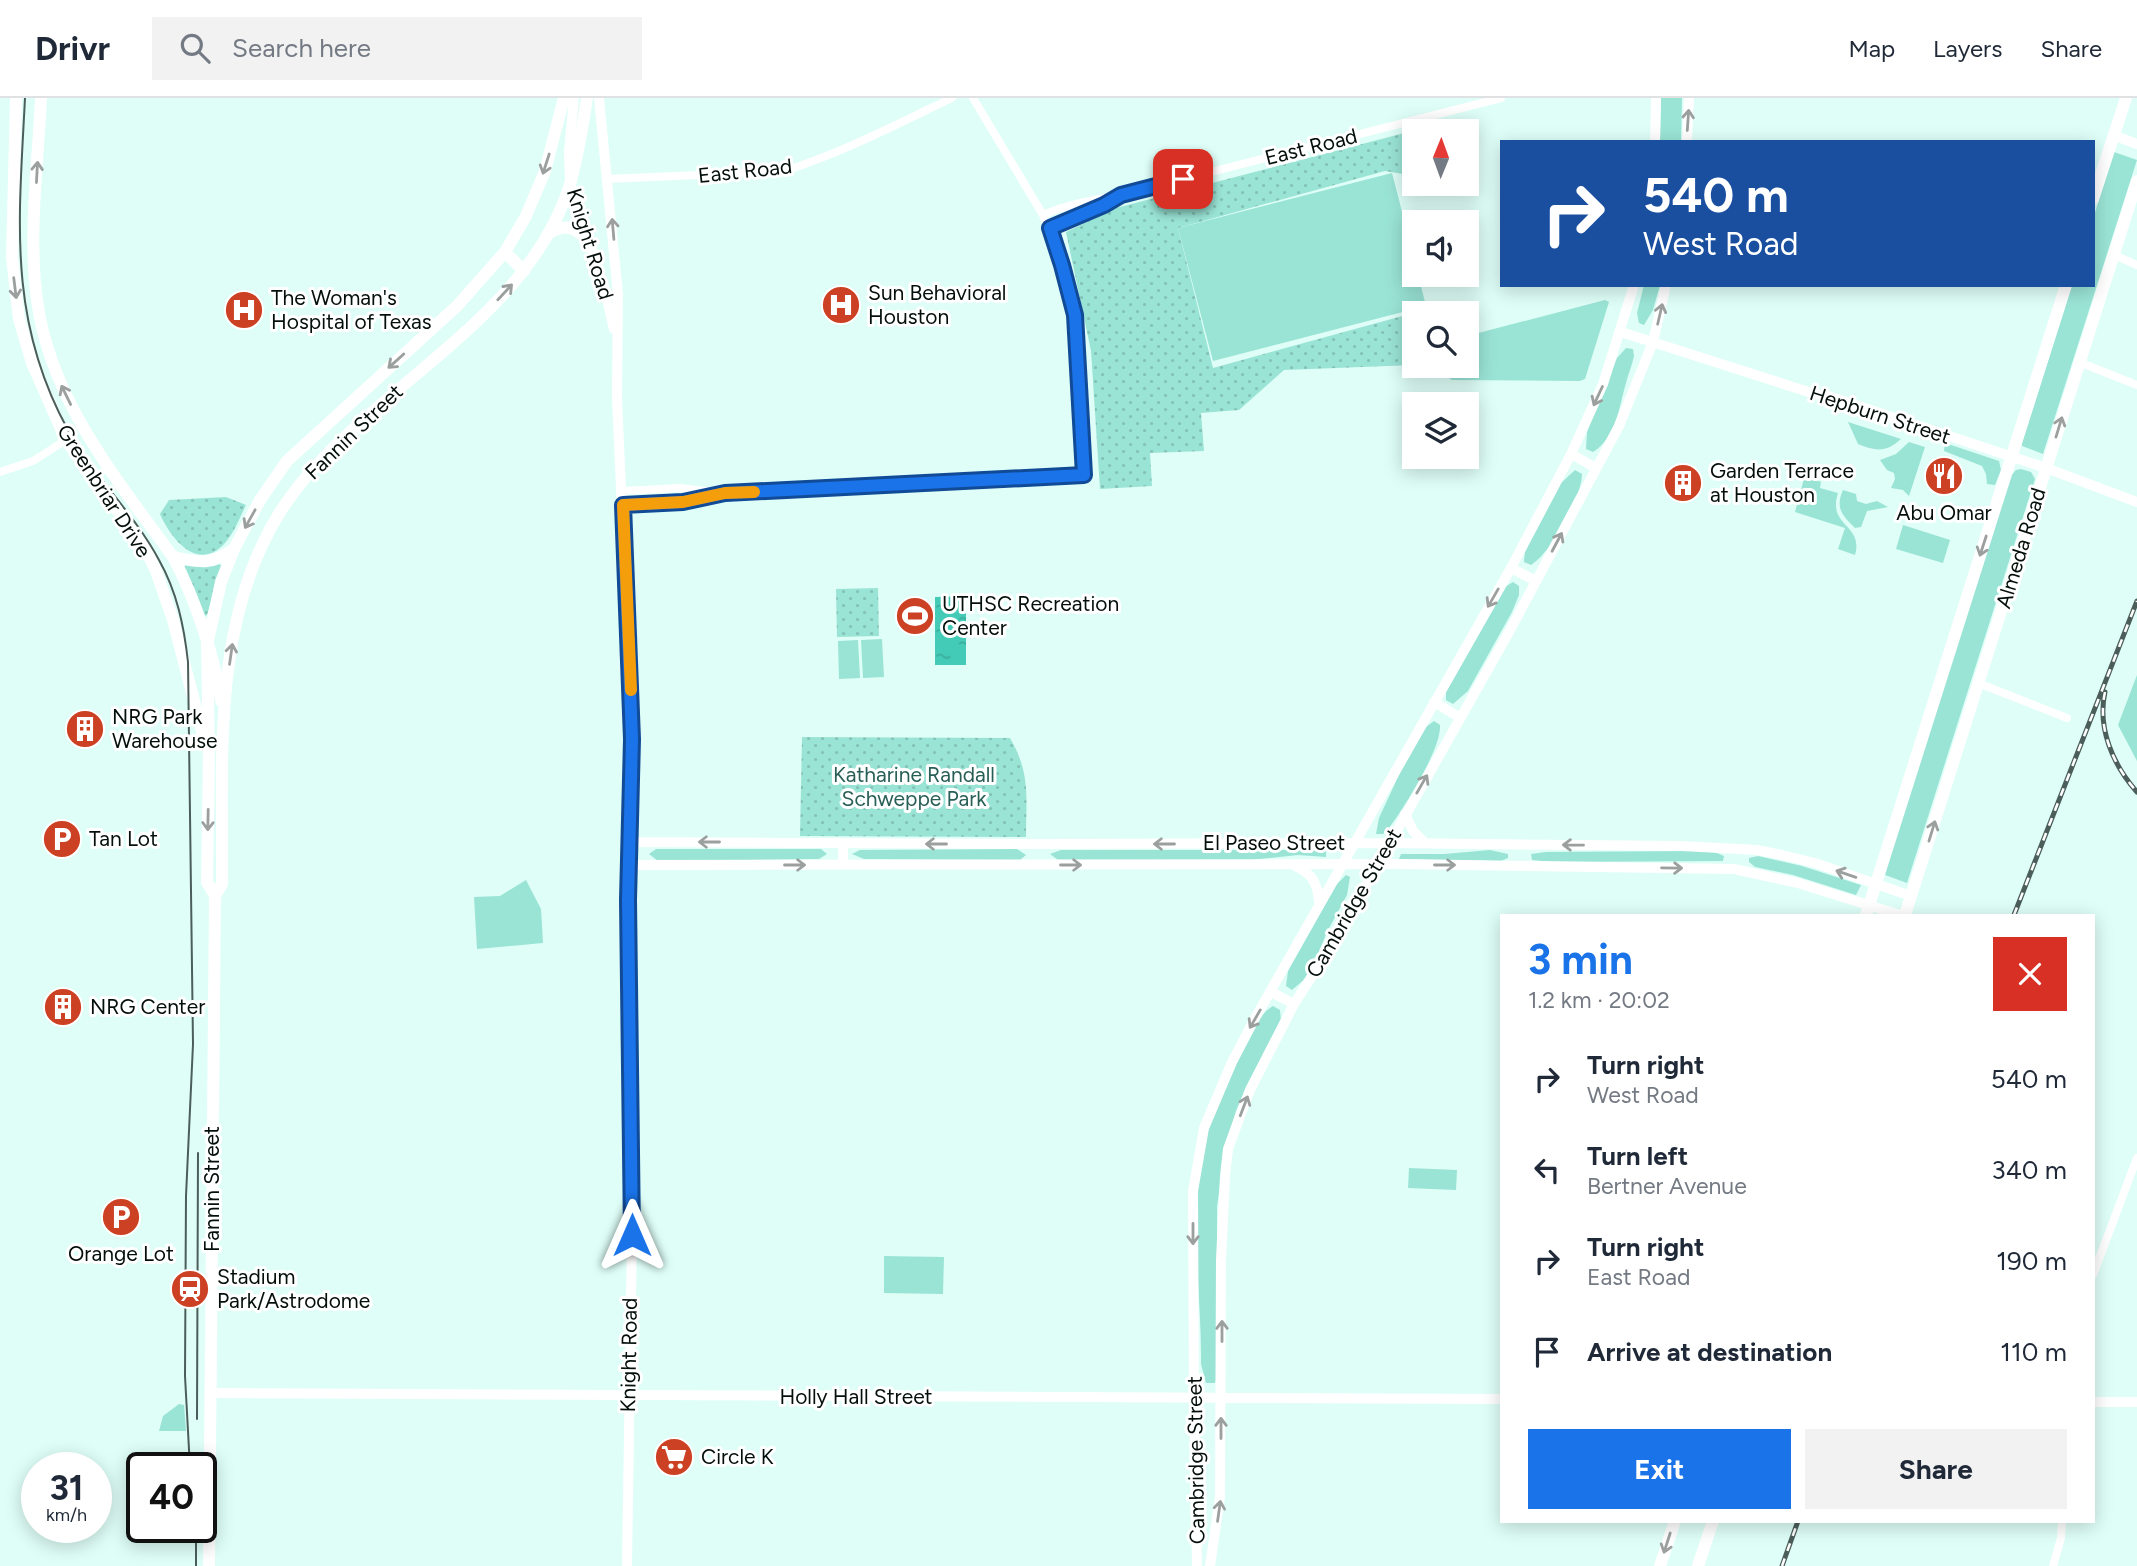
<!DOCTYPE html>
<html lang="en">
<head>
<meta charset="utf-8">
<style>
  body { margin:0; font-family:Figtree,sans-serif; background:#f2f2f3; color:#1f2937; height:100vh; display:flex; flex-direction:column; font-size:26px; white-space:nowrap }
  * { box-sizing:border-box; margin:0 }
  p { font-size:23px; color:#747a83 }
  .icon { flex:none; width:38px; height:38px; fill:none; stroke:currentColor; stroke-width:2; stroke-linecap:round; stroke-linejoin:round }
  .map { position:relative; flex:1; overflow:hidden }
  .drawer { position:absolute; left:1500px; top:816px; width:595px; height:609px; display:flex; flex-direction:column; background:#fff; border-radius:0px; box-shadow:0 4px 18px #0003 }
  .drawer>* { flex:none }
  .banner { position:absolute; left:1500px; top:42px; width:595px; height:147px; border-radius:0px; box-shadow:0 4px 18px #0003; background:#1a4fa0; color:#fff; overflow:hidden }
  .needle { width:46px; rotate:1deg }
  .controls { position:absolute; left:1402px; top:21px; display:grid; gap:14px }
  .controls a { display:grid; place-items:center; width:77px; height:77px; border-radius:0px; background:#fff; box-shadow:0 4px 18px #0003; font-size:35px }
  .speed { position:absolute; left:21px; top:1354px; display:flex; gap:14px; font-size:35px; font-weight:700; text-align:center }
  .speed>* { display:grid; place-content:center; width:91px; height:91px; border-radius:50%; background:#fff; box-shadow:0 4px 18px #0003; line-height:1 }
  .speed small { font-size:18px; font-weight:400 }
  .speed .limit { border:4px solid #111; border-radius:10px; background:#fff; color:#111 }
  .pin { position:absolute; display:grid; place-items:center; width:60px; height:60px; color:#fff; margin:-30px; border-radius:14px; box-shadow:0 4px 10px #0006 }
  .me { position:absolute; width:77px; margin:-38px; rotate:0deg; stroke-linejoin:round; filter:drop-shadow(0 0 5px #0008) }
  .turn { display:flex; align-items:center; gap:24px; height:147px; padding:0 28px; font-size:32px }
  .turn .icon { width:91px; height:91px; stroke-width:2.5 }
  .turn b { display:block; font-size:49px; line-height:60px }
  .round { display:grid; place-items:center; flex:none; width:74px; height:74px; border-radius:0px; background:#f2f2f3 }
  .overview { display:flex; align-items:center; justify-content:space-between; height:119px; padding:0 28px }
  h1 { font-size:42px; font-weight:700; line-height:52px; color:#1a73e8 }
  .cta { display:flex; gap:14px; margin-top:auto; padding:14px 28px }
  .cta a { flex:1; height:80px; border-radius:0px; background:#1a73e8; color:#fff; font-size:28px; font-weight:700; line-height:80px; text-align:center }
  .cta a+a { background:#f2f2f3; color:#1f2937 }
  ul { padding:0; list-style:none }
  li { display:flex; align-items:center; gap:21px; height:91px; padding:0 28px }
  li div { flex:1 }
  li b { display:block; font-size:26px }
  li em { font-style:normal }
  header { display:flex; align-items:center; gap:42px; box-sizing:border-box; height:98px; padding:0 35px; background:#fff; border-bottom:2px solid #e0e1e3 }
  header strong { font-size:33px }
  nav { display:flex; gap:38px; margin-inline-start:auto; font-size:24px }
  .search { width:490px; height:63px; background:#f2f2f3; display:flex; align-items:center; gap:18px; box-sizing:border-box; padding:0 24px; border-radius:0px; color:#747a83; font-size:26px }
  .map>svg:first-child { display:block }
  .grass { fill:#9ae4d6 }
  .park { fill:url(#park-dots) }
  .water { fill:url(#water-ripples) }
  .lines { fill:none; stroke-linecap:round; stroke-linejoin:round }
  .minor { stroke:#fff; stroke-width:8 }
  .tertiary { stroke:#fff; stroke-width:10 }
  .primary { stroke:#fff; stroke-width:12 }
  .tram { stroke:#4c5e5a; stroke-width:2 }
  .rail-casing { stroke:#4c5e5a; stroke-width:5 }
  .rail { stroke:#fff; stroke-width:2.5; stroke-dasharray:8; stroke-linecap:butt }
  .oneway { stroke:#9b9f9e }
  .route-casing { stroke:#114b97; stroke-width:18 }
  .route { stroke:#1a73e8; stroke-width:12 }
  .slow { stroke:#f59e0b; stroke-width:12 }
  .labels { text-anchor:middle; stroke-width:6; stroke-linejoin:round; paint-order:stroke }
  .street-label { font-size:21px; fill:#040f0c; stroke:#fff }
  .poi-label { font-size:21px; fill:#040f0c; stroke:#fff; text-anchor:start }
  .park-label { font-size:21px; fill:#285f56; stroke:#fff }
</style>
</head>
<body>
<header>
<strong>Drivr</strong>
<div class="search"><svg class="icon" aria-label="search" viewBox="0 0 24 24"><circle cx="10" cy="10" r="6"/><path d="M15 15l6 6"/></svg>Search here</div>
<nav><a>Map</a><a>Layers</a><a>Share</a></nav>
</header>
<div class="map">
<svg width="2137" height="1468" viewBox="0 0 2137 1468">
  <defs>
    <pattern id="park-dots" width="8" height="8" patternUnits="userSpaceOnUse" patternTransform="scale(1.75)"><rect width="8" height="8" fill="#9ae4d6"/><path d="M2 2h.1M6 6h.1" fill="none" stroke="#83c2b6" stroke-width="1.8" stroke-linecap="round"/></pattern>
    <pattern id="water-ripples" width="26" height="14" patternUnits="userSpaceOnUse" patternTransform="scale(1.75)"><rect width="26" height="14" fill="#44cbb7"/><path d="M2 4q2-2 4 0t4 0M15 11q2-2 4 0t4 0" fill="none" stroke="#3aad9c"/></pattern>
  </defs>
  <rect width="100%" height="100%" fill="#defef7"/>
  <!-- grass -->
  <path class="grass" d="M1661 0H1682L1681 44H1660Z
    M2114 54 2137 62 2043 356 2022 348V345L2072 187H2093V121Z
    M1392 75 1414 160V177H1418L1426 208 1213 263 1178 130Z
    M1644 187H1660L1653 212 1644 227 1639 225 1637 215Z
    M1605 202 1609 204 1585 281 1580 283 1452 282 1443 276 1442 268H1466L1467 238Z
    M1626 250 1633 251 1634 258C1632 268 1628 276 1626 285 1619 309 1616 340 1593 354L1586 351 1587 334 1617 260Z
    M1848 324 1901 341C1886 355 1876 353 1858 346Z
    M1909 344 1925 349 1909 398 1903 392 1891 390 1895 381 1894 375 1887 372 1880 362 1896 356Z
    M1945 345 1999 363 2001 372 1995 387 1987 386 1986 376 1982 368 1944 353Z
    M2021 371 2031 374 2035 381 1907 785 1885 777V773L2010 379 2016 372Z
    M1575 372 1582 376C1582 399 1551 455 1531 467L1524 464 1525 452 1560 386Z
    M1805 377 1821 384 1820 390 1838 395C1827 429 1864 426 1855 457L1838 451 1845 430 1795 414Z
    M1843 392 1856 396 1857 403 1866 406 1877 403 1888 409 1867 413 1861 429 1855 430C1842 417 1835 410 1843 392Z
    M1903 427 1950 442 1943 465 1896 451Z
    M1513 484 1519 488V497L1512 514 1468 593 1453 606 1446 602V592L1505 489Z
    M882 541 884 579 863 580 861 542Z
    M858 542 860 580 839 581 838 543Z
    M2137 577V663L2118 627Z
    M1434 623 1440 627C1442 650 1404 710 1389 730L1383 736H1376L1379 720 1411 651 1422 632Z
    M656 751H821L827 756 819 761 658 763 649 756Z
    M1017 751 1026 757 1020 762 864 761 852 756 860 752Z
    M1061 752H1303L1326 753V759L1298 757 1250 762H1058L1050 756Z
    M1490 752 1508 756V760L1501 763 1399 761 1401 756H1444Z
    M1689 753H1712L1724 758 1723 763 1551 764 1532 762 1531 756 1546 754Z
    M1758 758 1802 768 1861 787 1856 797 1793 777 1755 769 1749 764V760Z
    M1346 777 1350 779 1347 797 1327 834 1315 863 1307 879 1292 892 1286 888 1288 873 1336 787Z
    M526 782 541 811 543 845 477 851 474 799 500 798Z
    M1273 908 1280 912 1281 923 1247 987 1236 1013 1225 1050 1217 1109V1278L1215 1285H1206L1201 1266C1202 1185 1184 1099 1211 1020 1219 998 1230 978 1241 957 1249 941 1256 918 1273 908Z
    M1409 1070 1457 1072 1456 1092 1408 1090Z
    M884 1158 944 1159 943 1196 884 1195Z
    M179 1306 184 1307 186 1333H159L163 1318Z"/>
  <!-- park -->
  <path class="park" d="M1439 26 1436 33H1414V65L1403 76 1385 73 1178 130 1213 270 1428 211V215H1414V267L1284 272 1239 312 1201 315 1204 353 1150 355 1152 388 1100 391 1091 253 1066 134 1116 110Z
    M226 399 246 407C240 419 234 435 225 445 198 475 171 441 160 416L169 402Z
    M187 466 203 469 219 466 222 468 207 517 204 518 184 469Z
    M878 490 879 538 837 539 836 491Z
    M802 639 1010 640C1031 676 1026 700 1026 739L800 738Z"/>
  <!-- water -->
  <path class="water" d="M966 498V567H935V499Z"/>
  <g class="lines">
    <!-- minor -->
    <path class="minor" d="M608 81 784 73C842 55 897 26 952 0
      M1043 117C1068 106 1094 102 1121 97L1501 0
      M1050 130 1117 99
      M2114 157 2137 167
      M2079 264 2137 287
      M0 374 33 363 66 342
      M622 393 680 390 722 395
      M623 407 683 404 725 395 1084 377 1075 217 1062 167 1043 117 973 0
      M1978 585 2067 620
      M2093 1177 2137 1060
      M2053 1468 2061 1440 2062 1423"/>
    <!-- tertiary -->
    <path class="tertiary" d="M574 0 569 53 570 85 604 189 614 231
      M599 0 618 197 617 300 632 641 628 774 632 1137 627 1468
      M2113 37 2137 46
      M1655 44 1656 0
      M1687 44 1689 0
      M1621 234 1815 296 1828 298 2046 370 2137 404
      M1571 356 1596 370
      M1511 470 1536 483
      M1434 604 1459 619
      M1405 716 1413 733 1425 745
      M629 744 1039 746 1388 745 1682 748 1757 752 1782 757 1815 765 1911 798
      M628 767 1398 766 1734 771 1798 785 1900 817
      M843 767V746
      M1295 768C1313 775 1318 787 1319 805
      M1271 894 1294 906
      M210 1295 1502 1301
      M2093 1304H2137
      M1197 1468 1194 1301 1193 1093 1204 1030 1232 964 1254 922 1511 470 1571 356 1603 286 1634 187
      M1210 1468 1220 1399 1221 1162 1225 1078 1228 1051 1240 1018 1250 992 1294 906 1334 844 1509 534 1619 328 1653 244 1666 187"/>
    <!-- primary -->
    <path class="primary" d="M16 0 12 160 19 221 32 265 66 342 146 452 156 473 173 522 204 641
      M41 0C38 66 28 136 37 202 50 302 116 380 173 459 194 498 215 559 221 603
      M2093 101 2126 0
      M547 137C565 123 577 130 590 145
      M505 154 524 173
      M173 459C200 464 210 468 234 451
      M215 798 207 784 209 659 207 547 221 484 234 451 260 402 287 363 457 208 505 154 526 118 545 73 564 0
      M1866 817 2066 187
      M1905 817 2137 83
      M209 1468 215 798 222 786C223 662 211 524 280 414 308 370 347 336 385 303 457 241 543 179 571 83 578 56 583 28 587 0
      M1660 1468 1675 1423
      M1698 1468 1713 1423"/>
    <!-- tram -->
    <path class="tram" d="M25 0C19 121 7 221 68 332 94 379 134 415 159 462 177 494 184 528 188 564L193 946 186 1098 185 1278 190 1370
      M197 1321 198 1055
      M196 1468V1430"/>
    <!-- rail casing -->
    <g class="rail-casing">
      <path id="rail" d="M2105 594C2097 630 2113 667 2137 694
        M2014 817 2137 503
        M1782 1468 1798 1423"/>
    </g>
    <!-- rail -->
    <use href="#rail" class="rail"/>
  </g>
  <!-- one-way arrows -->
  <defs><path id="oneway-shaft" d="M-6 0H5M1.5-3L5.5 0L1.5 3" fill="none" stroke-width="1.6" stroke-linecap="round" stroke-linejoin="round" transform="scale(1.75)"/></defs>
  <g class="oneway">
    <use href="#oneway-shaft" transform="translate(1688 22) rotate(-86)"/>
    <use href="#oneway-shaft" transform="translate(546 66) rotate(108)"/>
    <use href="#oneway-shaft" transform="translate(37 74) rotate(-87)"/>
    <use href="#oneway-shaft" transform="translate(613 131) rotate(-95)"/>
    <use href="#oneway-shaft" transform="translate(15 190) rotate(83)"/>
    <use href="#oneway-shaft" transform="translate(505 194) rotate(-47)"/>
    <use href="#oneway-shaft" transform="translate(1660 216) rotate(-77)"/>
    <use href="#oneway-shaft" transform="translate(396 263) rotate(138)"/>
    <use href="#oneway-shaft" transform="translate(66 297) rotate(-116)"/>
    <use href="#oneway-shaft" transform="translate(1598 298) rotate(115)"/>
    <use href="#oneway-shaft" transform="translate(2059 329) rotate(-73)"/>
    <use href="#oneway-shaft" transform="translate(250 421) rotate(119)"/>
    <use href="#oneway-shaft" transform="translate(1557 444) rotate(-62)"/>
    <use href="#oneway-shaft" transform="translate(1983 448) rotate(108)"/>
    <use href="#oneway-shaft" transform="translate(1493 500) rotate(120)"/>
    <use href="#oneway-shaft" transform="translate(231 556) rotate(-82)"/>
    <use href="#oneway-shaft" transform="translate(1422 686) rotate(-60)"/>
    <use href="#oneway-shaft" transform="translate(208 722) rotate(91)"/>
    <use href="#oneway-shaft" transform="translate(1932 733) rotate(-73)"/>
    <use href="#oneway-shaft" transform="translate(709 744) rotate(-180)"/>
    <use href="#oneway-shaft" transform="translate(936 746) rotate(-180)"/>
    <use href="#oneway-shaft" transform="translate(1164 746) rotate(180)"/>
    <use href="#oneway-shaft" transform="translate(1573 747) rotate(-179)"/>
    <use href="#oneway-shaft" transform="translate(795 767)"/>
    <use href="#oneway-shaft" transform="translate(1071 767)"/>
    <use href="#oneway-shaft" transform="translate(1445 767)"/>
    <use href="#oneway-shaft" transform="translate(1672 770) rotate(1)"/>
    <use href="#oneway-shaft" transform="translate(1846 776) rotate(-161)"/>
    <use href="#oneway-shaft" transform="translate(1255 921) rotate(120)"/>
    <use href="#oneway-shaft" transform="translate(1244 1008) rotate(-69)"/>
    <use href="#oneway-shaft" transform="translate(1193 1136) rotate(90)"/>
    <use href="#oneway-shaft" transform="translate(1222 1233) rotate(-90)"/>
    <use href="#oneway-shaft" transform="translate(1221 1330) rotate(-90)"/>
    <use href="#oneway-shaft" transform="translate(1219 1413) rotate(-82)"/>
    <use href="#oneway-shaft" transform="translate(1667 1445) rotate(108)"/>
  </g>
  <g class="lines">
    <!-- route casing -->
    <g class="route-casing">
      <path id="route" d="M632 1137 628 802 632 641 623 407 683 404 725 395 1084 377 1075 217 1062 167 1050 130 1104 107 1121 97 1183 81"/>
    </g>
    <!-- route -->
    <use href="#route" class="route"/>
    <!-- slow -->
    <path class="slow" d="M631 592 623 407 683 404 725 395 754 394"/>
  </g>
  <!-- icons -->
  <defs>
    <g id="hospital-disc" transform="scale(2.0125)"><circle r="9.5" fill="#cc4123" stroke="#fff"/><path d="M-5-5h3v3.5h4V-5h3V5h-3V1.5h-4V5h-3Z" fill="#fff"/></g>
    <g id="restaurant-disc" transform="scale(2.0125)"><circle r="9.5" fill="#cc4123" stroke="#fff"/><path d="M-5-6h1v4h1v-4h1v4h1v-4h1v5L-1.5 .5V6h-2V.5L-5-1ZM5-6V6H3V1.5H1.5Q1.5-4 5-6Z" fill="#fff"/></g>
    <g id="building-disc" transform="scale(2.0125)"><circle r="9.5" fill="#cc4123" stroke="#fff"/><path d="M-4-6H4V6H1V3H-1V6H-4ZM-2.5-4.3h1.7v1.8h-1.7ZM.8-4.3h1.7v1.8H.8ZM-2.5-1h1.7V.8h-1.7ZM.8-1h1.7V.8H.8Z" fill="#fff"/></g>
    <g id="stadium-disc" transform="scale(2.0125)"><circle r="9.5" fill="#cc4123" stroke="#fff"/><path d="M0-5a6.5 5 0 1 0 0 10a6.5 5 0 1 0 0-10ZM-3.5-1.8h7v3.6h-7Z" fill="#fff"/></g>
    <g id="parking-disc" transform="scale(2.0125)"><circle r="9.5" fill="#cc4123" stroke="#fff"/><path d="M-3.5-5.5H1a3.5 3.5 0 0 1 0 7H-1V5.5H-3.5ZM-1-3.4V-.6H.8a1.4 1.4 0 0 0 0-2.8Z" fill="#fff"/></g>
    <g id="station-disc" transform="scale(2.0125)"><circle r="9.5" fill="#cc4123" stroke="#fff"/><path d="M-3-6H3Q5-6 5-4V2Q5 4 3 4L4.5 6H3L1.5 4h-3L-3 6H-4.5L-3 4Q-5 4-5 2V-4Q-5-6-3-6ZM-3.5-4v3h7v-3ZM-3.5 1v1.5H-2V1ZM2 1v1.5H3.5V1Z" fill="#fff"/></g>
    <g id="supermarket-disc" transform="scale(2.0125)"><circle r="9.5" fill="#cc4123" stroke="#fff"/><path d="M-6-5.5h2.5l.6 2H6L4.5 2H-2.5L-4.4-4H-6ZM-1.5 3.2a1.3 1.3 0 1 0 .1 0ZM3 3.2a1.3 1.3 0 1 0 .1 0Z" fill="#fff"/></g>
  </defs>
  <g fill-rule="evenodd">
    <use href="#hospital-disc" x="841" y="207"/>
    <use href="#hospital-disc" x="244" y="212"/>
    <use href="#restaurant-disc" x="1944" y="378"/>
    <use href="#building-disc" x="1683" y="385"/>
    <use href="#stadium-disc" x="915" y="518"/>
    <use href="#building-disc" x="85" y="631"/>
    <use href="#parking-disc" x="62" y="741"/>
    <use href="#building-disc" x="63" y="909"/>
    <use href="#parking-disc" x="121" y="1119"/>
    <use href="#station-disc" x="190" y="1191"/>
    <use href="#supermarket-disc" x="674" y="1359"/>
  </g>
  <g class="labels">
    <!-- street labels -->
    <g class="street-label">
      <text transform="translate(1311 49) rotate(-14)" y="7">East Road</text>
      <text transform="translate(745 73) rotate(-6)" y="7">East Road</text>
      <text transform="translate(590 146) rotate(73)" y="7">Knight Road</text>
      <text transform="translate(1880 317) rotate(18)" y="7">Hepburn Street</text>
      <text transform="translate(354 334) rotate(-44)" y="7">Fannin Street</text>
      <text transform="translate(104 393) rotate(57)" y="7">Greenbriar Drive</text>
      <text transform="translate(2021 450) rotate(-73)" y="7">Almeda Road</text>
      <text x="1274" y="752">El Paseo Street</text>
      <text transform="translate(1354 805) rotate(-60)" y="7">Cambridge Street</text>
      <text transform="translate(212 1091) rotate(-90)" y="7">Fannin Street</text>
      <text transform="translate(629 1257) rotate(-89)" y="7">Knight Road</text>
      <text x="856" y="1306">Holly Hall Street</text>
      <text transform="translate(1196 1362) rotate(-91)" y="7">Cambridge Street</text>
    </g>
    <!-- poi labels -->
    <g class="poi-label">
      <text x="868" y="202">Sun Behavioral<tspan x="868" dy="24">Houston</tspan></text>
      <text x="271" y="207">The Woman's<tspan x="271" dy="24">Hospital of Texas</tspan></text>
      <text x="1710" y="380">Garden Terrace<tspan x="1710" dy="24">at Houston</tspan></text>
      <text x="1944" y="422" text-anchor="middle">Abu Omar</text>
      <text x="942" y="513">UTHSC Recreation<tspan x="942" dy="24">Center</tspan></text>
      <text x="112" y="626">NRG Park<tspan x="112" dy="24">Warehouse</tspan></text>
      <text x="89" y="748">Tan Lot</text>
      <text x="90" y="916">NRG Center</text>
      <text x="121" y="1163" text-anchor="middle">Orange Lot</text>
      <text x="217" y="1186">Stadium<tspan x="217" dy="24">Park/Astrodome</tspan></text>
      <text x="701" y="1366">Circle K</text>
    </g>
    <!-- park labels -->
    <g class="park-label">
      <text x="914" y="684">Katharine Randall<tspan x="914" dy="24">Schweppe Park</tspan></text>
    </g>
  </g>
</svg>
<div class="controls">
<a><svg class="needle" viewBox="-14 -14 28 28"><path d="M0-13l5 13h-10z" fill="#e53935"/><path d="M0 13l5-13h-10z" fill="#747a83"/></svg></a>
<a><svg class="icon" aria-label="sound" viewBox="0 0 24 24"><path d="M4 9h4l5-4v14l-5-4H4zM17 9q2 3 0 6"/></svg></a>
<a><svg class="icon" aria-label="search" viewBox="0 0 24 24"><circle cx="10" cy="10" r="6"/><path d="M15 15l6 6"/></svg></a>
<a><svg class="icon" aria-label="layers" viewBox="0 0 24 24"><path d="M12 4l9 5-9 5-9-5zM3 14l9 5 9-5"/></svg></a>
</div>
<div class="speed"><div>31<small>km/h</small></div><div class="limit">40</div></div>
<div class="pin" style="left:1183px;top:81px;background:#d93025"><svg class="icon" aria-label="arrive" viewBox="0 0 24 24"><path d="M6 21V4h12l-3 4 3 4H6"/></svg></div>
<svg class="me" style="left:632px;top:1137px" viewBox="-20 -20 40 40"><path d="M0-17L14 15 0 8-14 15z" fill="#1a73e8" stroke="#fff" stroke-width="4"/></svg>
<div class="banner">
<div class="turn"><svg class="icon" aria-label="right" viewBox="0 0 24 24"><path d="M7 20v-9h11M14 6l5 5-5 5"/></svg><div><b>540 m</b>West Road</div></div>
</div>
<section class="drawer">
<div class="overview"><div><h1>3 min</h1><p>1.2 km · 20:02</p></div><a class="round" style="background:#d93025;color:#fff"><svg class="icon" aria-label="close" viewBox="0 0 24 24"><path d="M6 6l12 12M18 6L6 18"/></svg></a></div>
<ul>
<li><svg class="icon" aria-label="right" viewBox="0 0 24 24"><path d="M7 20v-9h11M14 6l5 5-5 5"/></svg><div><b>Turn right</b><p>West Road</p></div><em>540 m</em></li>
<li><svg class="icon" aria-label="left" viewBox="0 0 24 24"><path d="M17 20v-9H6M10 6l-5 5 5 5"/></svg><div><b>Turn left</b><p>Bertner Avenue</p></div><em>340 m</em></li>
<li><svg class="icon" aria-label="right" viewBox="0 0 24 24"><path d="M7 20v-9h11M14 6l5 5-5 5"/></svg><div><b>Turn right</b><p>East Road</p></div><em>190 m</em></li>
<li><svg class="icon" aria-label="arrive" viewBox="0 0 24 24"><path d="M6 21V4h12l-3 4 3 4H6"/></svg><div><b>Arrive at destination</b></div><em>110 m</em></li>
</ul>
<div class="cta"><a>Exit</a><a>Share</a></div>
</section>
</div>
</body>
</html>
